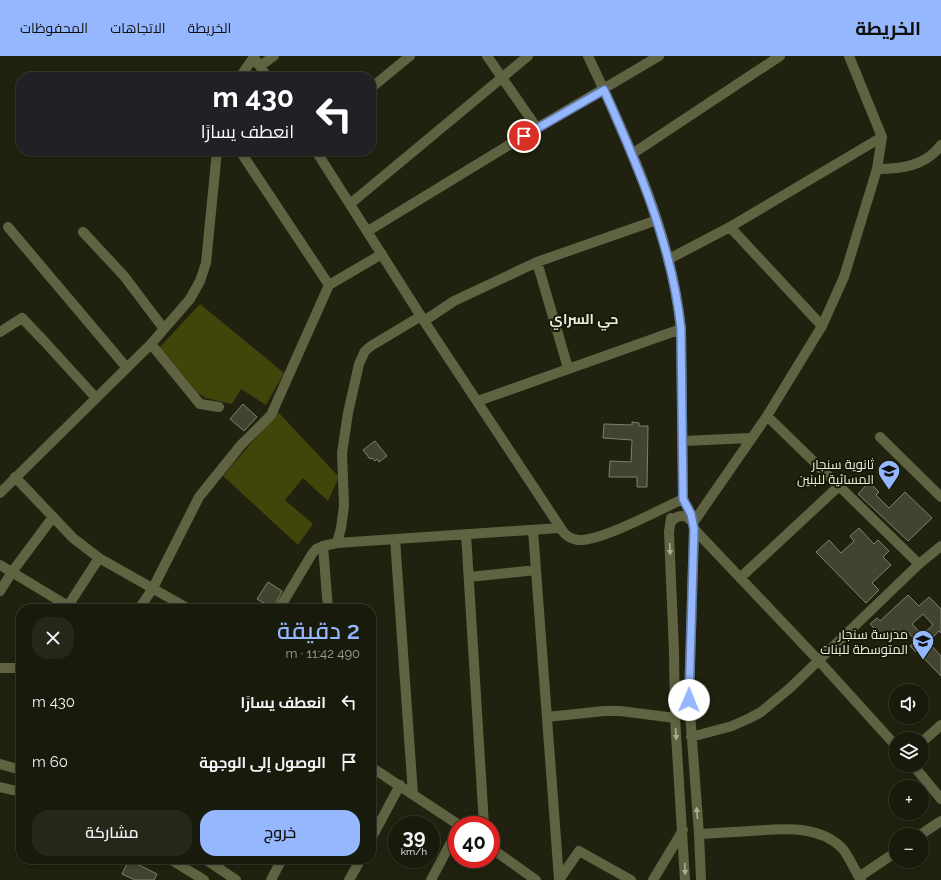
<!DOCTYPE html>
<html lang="ar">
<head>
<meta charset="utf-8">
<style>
  body { margin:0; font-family:Raleway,Cairo,sans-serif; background:#252719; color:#f1f3f6; direction:rtl; height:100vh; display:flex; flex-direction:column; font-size:15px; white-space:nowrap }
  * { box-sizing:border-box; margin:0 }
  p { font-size:13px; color:#9fa19d }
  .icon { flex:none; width:22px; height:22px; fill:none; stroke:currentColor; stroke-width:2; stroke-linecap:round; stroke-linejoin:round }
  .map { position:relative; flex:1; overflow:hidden; direction:ltr }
  .side { position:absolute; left:16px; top:548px; width:360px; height:260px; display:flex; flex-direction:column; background:#181a0b; border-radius:16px; box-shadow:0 2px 6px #0003,0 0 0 1px #36382c; direction:rtl }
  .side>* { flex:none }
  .banner { position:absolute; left:16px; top:16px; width:360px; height:84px; border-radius:16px; box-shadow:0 2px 6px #0003,0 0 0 1px #36382c; direction:rtl; background:#202124; color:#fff; overflow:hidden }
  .controls { position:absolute; left:889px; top:628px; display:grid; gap:8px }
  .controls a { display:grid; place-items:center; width:40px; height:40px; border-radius:50%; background:#181a0b; box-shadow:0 2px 6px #0003,0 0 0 1px #36382c; font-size:20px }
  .speed { position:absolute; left:388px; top:760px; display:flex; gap:8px; font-size:20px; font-weight:700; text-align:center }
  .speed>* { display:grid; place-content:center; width:52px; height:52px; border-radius:50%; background:#181a0b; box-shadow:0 2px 6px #0003,0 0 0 1px #36382c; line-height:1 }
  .speed small { font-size:10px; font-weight:400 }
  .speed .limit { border:6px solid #d22; background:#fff; color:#111 }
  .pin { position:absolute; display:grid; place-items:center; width:34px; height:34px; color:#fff; margin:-17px; border:2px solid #fff; border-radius:50%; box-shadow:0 1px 4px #0007 }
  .me { position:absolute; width:44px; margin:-22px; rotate:1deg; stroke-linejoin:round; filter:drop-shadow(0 0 3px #0008) }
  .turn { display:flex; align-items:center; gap:14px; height:84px; padding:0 16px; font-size:18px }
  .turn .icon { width:52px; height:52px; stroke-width:2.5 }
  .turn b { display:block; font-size:28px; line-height:34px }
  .round { display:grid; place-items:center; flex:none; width:42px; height:42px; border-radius:16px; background:#252719 }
  .head { display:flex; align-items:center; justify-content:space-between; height:68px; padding:0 16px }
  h1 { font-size:24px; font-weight:600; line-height:30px; color:#94b7fd }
  .cta { display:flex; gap:8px; margin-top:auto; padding:8px 16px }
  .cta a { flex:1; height:46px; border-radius:16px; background:#94b7fd; color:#111; font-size:16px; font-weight:600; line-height:46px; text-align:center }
  .cta a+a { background:#252719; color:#f1f3f6 }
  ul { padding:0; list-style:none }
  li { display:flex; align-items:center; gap:12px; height:60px; padding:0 16px }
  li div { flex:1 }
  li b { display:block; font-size:15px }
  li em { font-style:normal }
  header { display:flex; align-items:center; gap:24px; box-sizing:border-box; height:56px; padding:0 20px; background:#94b7fd; color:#111 }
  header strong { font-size:19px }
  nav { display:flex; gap:22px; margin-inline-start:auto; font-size:14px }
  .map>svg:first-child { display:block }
  .green { fill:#40450a }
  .building { fill:#424430; stroke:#7d806a; fill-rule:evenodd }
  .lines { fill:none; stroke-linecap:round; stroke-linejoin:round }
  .minor { stroke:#606342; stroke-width:10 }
  .oneway { fill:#abae98 }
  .route-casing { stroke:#6077a4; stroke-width:10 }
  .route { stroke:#94b7fd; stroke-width:7 }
  .labels { text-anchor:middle; stroke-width:4; stroke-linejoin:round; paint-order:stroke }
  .poi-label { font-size:13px; fill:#e9ebdf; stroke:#171907; text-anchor:end }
  .neighbourhood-label { font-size:14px; font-weight:bold; fill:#e9ebdf; stroke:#171907 }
</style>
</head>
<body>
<header>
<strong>الخريطة</strong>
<nav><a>الخريطة</a><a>الاتجاهات</a><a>المحفوظات</a></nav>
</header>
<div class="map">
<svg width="941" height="824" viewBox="0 0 941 824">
  <rect width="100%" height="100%" fill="#20220f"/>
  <!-- green -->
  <path class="green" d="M200 248 284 317 266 349 241 333 232 348 206 342 198 337 160 291Z
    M278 356 339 421 328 445 303 422 285 444 313 468 298 489 223 420Z"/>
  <!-- building -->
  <path class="building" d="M243 348 257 361 244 375 230 363Z
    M632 366 639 367V370H648L647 431H637V421H609L610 405 631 406 632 384 603 382 604 368 632 369Z
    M375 385 387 400 379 406 377 403 375 405 372 402 370 403 363 394Z
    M869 426 879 436 876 439 889 452 905 436 932 462 908 485 858 438Z
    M859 472 874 488 878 484 889 495 883 501 891 509 872 527 879 534 866 547 816 496 829 484 841 497 854 485 850 480Z
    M268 526 282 535 273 553 257 543Z
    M908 539 919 550 929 541 941 553V577L939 575 928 586 941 600V620L917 595 916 596 910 590 916 585 906 574 900 580 894 573 884 582 870 568 877 562 880 565ZM923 558 933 569 922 579 912 568Z
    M129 804 157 818 154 824H135L122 818Z"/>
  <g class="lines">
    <!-- minor -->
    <path class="minor" d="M253 0 267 21
      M487 0 537 72
      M588 0C629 87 671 176 681 273L683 443 691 458 694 473 689 643 699 778 701 824
      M260 10 274 0
      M240 21 254 1
      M371 32 410 0
      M240 95 329 229
      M316 95 424 265 564 477C568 481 572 483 578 484 602 485 659 454 683 443
      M632 98 780 0
      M877 113C901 113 926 110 941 89
      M350 148 528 0
      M8 171 127 312
      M730 171 822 270
      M368 175 537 72 659 0
      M83 176 124 220 164 273
      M669 203 730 171 882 81
      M537 206 568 312
      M424 265 454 245 537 206 657 164
      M0 276 22 262 44 285 96 342
      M151 288 200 348 219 351
      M478 345 681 273
      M767 360 919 508
      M880 381 941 441
      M683 385 751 382
      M15 421 73 482 99 502 189 553
      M0 437 151 288 190 243 200 225 206 207 217 95
      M671 462 669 476 674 596 675 662 685 824
      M670 468C676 458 686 457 693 467L767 360 822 270 844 221 877 113 882 81 849 0
      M694 473 819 605 896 690
      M533 474 559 823
      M466 478 484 769
      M395 483 413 738
      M337 487 341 472 344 450 342 397 348 357 359 308 365 295 371 290 421 260
      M0 509 73 553
      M469 521 536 514
      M740 522 839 430
      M0 535 12 516 53 461
      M66 553 99 502
      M139 553 153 532 199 441 241 389 271 359 329 229 382 198
      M279 553 312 498 316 493 323 490
      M328 553 323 490 337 487 559 472
      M0 612H21
      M547 661 604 655H620L675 662
      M691 681 732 670 750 662 761 656 790 632 919 508 941 490
      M922 686 941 669
      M0 708 21 714
      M913 709 941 743
      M371 711 459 769
      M0 731 21 736
      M699 778C716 777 734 776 751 775 781 773 818 768 842 792 849 800 855 815 861 824
      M920 779 941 765
      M371 783 400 729
      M491 792 536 824
      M170 803 204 824
      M205 803 236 824
      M859 821 896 796
      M271 824 282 803
      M349 824 361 803
      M431 824 457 775
      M559 824 579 795 631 824
      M653 824 683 774"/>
  </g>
  <!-- one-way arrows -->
  <defs><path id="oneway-solid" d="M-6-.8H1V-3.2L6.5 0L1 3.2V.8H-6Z"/></defs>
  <g class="oneway">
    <use href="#oneway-solid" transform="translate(670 493) rotate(88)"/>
    <use href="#oneway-solid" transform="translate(676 678) rotate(86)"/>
    <use href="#oneway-solid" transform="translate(697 757) rotate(-95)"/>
    <use href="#oneway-solid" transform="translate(685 813) rotate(87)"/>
  </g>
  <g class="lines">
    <!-- route casing -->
    <g class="route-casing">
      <path id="route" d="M524 80 604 34C638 110 672 188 681 273L683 443 691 458 694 473 689 644"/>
    </g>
    <!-- route -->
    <use href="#route" class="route"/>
  </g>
  <!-- icons -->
  <defs>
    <g id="school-pin" transform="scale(1.15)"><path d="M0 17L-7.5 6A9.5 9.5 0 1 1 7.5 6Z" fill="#94b7fd" stroke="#171907"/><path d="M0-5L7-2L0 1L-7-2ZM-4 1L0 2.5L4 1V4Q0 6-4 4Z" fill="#111"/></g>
  </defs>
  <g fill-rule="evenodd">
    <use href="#school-pin" x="889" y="415"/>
    <use href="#school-pin" x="923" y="585"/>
  </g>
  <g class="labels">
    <!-- poi labels -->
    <g class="poi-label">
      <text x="874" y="413">ثانوية سنجار<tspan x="874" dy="15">المسائية للبنين</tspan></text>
      <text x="908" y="583">مدرسة سنجار<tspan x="908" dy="15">المتوسطة للبنات</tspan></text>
    </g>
    <!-- neighbourhood labels -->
    <g class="neighbourhood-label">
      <text x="584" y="268">حي السراي</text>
    </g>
  </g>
</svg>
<div class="controls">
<a><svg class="icon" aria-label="sound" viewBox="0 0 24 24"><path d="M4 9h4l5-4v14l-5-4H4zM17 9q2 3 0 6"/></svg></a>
<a><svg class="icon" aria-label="layers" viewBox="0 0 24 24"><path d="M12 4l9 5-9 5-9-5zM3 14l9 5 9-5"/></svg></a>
<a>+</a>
<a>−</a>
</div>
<div class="speed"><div>39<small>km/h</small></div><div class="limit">40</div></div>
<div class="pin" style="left:524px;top:80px;background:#d93025"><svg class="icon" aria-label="arrive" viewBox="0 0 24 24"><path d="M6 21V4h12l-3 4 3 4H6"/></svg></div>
<svg class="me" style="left:689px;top:644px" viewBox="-20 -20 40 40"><circle r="19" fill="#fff"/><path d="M0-13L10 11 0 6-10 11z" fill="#94b7fd"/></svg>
<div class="banner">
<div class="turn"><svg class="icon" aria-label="left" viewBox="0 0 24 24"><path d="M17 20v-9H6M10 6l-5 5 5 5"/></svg><div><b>430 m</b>انعطف يسارًا</div></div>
</div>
<section class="side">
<div class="head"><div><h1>2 دقيقة</h1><p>490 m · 11:42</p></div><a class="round"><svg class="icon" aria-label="close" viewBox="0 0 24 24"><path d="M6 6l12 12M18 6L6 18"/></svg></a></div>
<ul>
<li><svg class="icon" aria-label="left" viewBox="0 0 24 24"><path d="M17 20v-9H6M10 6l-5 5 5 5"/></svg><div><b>انعطف يسارًا</b></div><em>430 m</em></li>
<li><svg class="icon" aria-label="arrive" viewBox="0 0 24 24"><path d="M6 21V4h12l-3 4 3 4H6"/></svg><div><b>الوصول إلى الوجهة</b></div><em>60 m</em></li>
</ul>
<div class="cta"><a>خروج</a><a>مشاركة</a></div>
</section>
</div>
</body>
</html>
